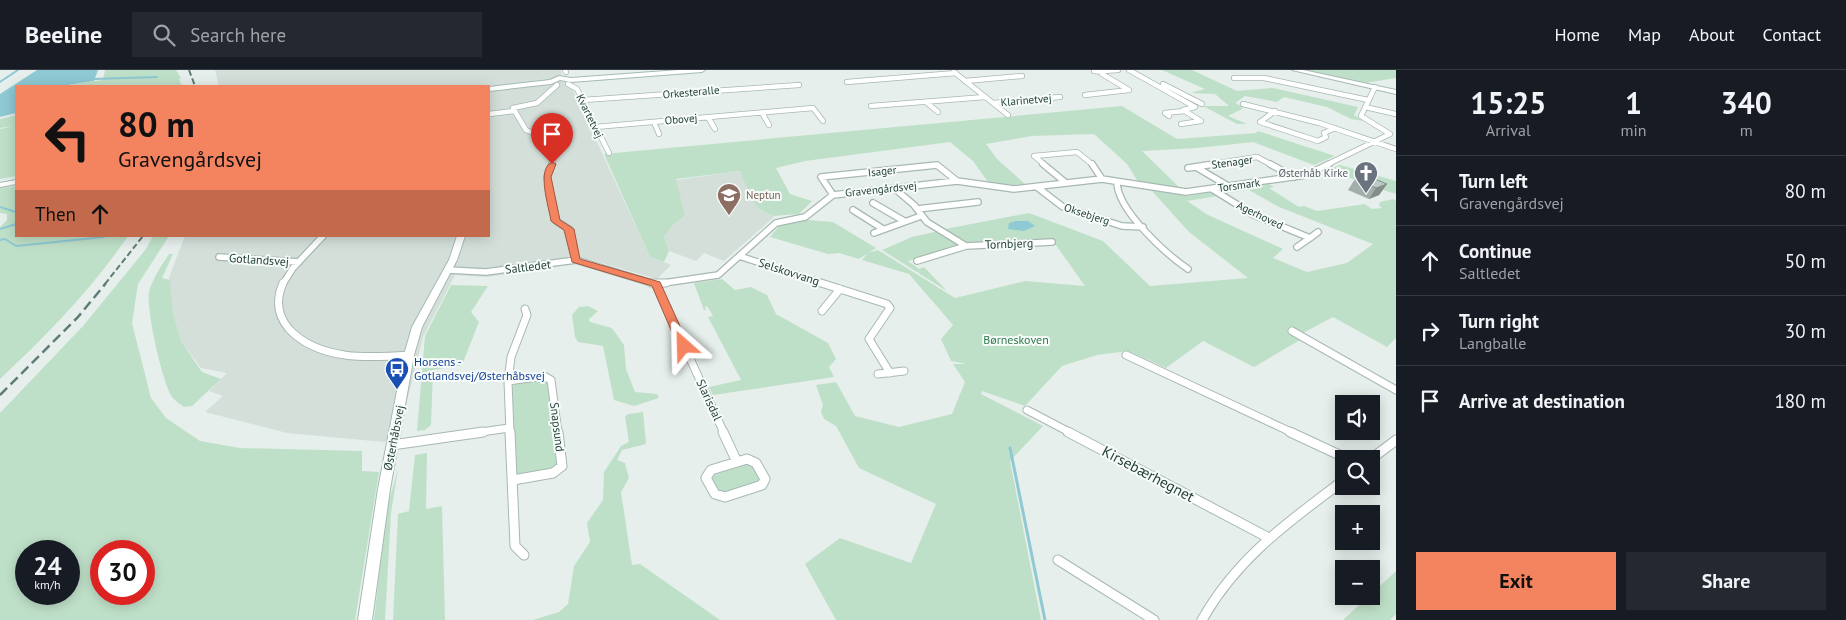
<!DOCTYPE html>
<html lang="en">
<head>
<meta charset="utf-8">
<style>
  body { margin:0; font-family:"PT Sans",sans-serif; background:#242831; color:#f1f3f6; height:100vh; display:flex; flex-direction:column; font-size:19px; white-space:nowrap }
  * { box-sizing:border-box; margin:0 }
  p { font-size:16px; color:#9ea1a6 }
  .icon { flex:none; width:28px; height:28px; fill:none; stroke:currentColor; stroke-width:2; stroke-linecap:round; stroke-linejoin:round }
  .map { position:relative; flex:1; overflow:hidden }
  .sheet { display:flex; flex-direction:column; background:#171b24; width:450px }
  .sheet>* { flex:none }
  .banner { position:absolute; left:15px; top:15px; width:475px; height:152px; border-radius:0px; box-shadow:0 2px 12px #0003; background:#f4845f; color:#111; overflow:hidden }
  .tools { position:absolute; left:1335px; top:325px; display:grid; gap:10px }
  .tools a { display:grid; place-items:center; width:45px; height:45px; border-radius:0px; background:#171b24; box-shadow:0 2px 12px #0003; font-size:25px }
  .speed { position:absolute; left:15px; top:470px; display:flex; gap:10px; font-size:25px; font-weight:700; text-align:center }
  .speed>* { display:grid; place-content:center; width:65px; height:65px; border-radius:50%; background:#171b24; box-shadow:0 2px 12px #0003; line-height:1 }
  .speed small { font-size:12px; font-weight:400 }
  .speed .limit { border:8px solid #d22; background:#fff; color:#111 }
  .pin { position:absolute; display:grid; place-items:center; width:42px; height:42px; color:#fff; margin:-51px -21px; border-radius:50% 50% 50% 0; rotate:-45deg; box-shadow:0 0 5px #0007 }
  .pin .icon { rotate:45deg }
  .me { position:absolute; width:55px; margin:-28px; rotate:335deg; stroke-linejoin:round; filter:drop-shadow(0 0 4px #0008) }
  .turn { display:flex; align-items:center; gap:18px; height:105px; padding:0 20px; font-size:22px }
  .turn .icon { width:65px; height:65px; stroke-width:2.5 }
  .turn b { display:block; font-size:35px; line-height:42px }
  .then { display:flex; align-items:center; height:48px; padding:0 20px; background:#0003; gap:10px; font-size:19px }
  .eta { display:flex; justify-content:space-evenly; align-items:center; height:85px; text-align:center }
  .eta b { font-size:30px; font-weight:700; line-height:35px }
  .action { display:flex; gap:10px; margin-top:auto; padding:10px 20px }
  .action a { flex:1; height:58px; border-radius:0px; background:#f4845f; color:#111; font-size:20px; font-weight:700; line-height:58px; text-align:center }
  .action a+a { background:#242831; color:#f1f3f6 }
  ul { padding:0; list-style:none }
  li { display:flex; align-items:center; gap:15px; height:70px; padding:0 20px; border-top:1px solid #363941 }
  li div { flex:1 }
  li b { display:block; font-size:19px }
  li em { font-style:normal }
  header { display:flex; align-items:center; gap:30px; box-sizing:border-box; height:70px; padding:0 25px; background:#171b24; border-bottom:1px solid #363941 }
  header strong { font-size:24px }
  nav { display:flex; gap:28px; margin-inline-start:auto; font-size:18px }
  .search { width:350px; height:45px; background:#242831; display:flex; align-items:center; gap:12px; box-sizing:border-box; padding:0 18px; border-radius:0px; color:#9ea1a6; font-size:19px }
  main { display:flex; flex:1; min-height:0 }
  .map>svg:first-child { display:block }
  .built { fill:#d4dfda }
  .green { fill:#bfe0c8; fill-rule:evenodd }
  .water { fill:#8ec9d4 }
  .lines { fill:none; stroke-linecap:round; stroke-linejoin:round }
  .stream-far1 { stroke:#8ec9d4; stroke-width:2 }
  .stream { stroke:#8ec9d4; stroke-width:3 }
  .street-far3-casing { stroke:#a8b8b2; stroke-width:6 }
  .street-far2-casing { stroke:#a8b8b2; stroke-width:8 }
  .street-far1-casing { stroke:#a8b8b2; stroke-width:9 }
  .street-casing { stroke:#a8b8b2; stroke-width:11 }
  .secondary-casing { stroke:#a4bbb3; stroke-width:2 }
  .street-far3 { stroke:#fff; stroke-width:4.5 }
  .street-far2 { stroke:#fff; stroke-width:5.5 }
  .street-far1 { stroke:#fff; stroke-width:7 }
  .street { stroke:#fff; stroke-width:9 }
  .secondary { fill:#fff; fill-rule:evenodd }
  .rail-far1 { stroke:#5f7d75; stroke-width:2; stroke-dasharray:6 3; stroke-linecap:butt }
  .rail { stroke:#5f7d75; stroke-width:2.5; stroke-dasharray:10 5; stroke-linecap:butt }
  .wall { fill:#a1aea9 }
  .shaded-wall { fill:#838d89 }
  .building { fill:#bbcac4; stroke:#838d89 }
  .route { fill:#f4845f; stroke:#9f563e }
  .labels { text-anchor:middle; stroke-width:4; stroke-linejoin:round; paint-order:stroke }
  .far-street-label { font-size:11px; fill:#24423a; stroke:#f7fbf9 }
  .far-worship-label { font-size:11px; fill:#5b616d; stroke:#f7fbf9; text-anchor:end }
  .far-education-label { font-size:11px; fill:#785e54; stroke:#f7fbf9; text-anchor:start }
  .street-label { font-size:12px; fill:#24423a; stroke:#f7fbf9 }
  .park-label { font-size:12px; fill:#2d7a4b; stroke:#f7fbf9 }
  .transit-label { font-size:12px; fill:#164399; stroke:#f7fbf9; text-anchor:start }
  .near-street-label { font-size:15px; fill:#24423a; stroke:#f7fbf9 }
</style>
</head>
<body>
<header>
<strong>Beeline</strong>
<div class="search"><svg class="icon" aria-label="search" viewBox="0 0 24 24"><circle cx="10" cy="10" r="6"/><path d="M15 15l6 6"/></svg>Search here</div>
<nav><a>Home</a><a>Map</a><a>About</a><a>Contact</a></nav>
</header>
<main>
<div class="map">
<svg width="1396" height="550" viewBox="0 0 1396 550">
  <rect width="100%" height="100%" fill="#e6efeb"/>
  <!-- built -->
  <path class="built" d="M215 0H561L562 11 572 18 650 187 671 195 657 209 588 189 586 191 556 197 487 207 455 205 423 267 405 339 401 366 384 372 287 363 205 342 223 326 209 321 227 303 201 298 181 271 173 242 169 207 185 166H489V16H219Z
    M741 101 760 138 774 147 724 191 704 183 696 191 669 181 664 167 673 155 685 145 676 110Z"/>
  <!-- green -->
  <path class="green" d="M105 0H176L181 8 179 9 182 16H63L103 10Z
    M1162 0H1192L1237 21 1273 18 1358 37 1354 45 1363 51 1351 49 1327 37 1284 27 1277 32 1245 26 1235 33 1242 36V39L1228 46 1247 54H1237L1203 36H1229L1215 24 1191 23 1205 19Z
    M1302 0H1396V8L1365 13Z
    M1122 36 1177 69 1256 63 1258 61 1335 86 1314 95 1253 72 1198 78 1142 81 1180 118 1138 112 1127 94 1094 64 1032 66 986 74 997 89 1025 114 1012 115 988 112 973 91 950 72 805 91 776 98 790 124 812 131 799 144 773 146 758 138 750 125 740 101 676 109 685 145 673 155 664 167 669 181 664 192 650 187 604 84Z
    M16 45V106L0 109V59L14 56 0 58V49Z
    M1340 95 1396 111V124L1364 114V112L1325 101Z
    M1269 114 1274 117 1269 118 1299 137 1304 136 1317 141 1365 134 1372 139 1382 138 1379 135 1380 132 1393 129 1396 131V268L1387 277 1333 247 1303 263 1300 270 1254 297 1203 271 1166 298 1128 281 1097 285 1062 296 1025 336 982 321 981 324 1043 356 1010 391 1041 550H836L805 494 840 468 911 493 936 434 859 398 836 356 824 349 821 342 823 335 816 315 836 312 855 346 899 357 952 344 965 312 953 294H967L951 291 941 269 953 255 909 204 862 190 868 183 878 180 955 228 1025 211 1085 216 1053 171 969 173 945 159 1029 143 1103 171 1150 216 1248 208 1189 162 1152 121 1121 115 1189 126 1212 122 1218 126 1187 131 1208 145 1283 179 1273 188 1307 202 1347 193 1373 174 1279 137 1249 120 1227 123 1230 126 1219 121Z
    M16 116V166H128C92 219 47 265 0 309V157L7 150V144L0 143V118Z
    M808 150 833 152 876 178 859 189 839 183 828 184 770 167 780 155Z
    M939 161 958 176 908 191 919 199 924 197 947 221 882 180 912 167Z
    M153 166H169L138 214 132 253 151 328 166 348 200 371 240 378 362 381V401L379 402 355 550H0V343L83 256 146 179ZM26 481H69V524H26ZM101 481H144V524H101Z
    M169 184H173L162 208 170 210 173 242 181 271 202 302 221 309 192 336 184 337C180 334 175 331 172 327 162 312 146 239 149 222 153 208 161 196 169 184Z
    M722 209 735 220 751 217 767 225 776 244 828 273 836 289 829 297 834 307 713 325 709 317 741 310 708 247 713 246 707 236 705 237 706 240H704L694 213Z
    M451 215 488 216 471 242 479 252 462 295 433 300 431 355 425 360 417 361 425 266Z
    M588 236 598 241 589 249 590 252 612 258 624 275 626 299 635 322 657 324 659 328 634 336 614 330 603 276 578 272 575 267 572 245 579 237Z
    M545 309 548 311 557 397C549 404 525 408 516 403L512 317 515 313Z
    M643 342 646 374 622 380 617 390 625 393 629 408 621 422 632 495 640 494 720 550H533L559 542 568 534 574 496 590 472 587 453 603 430 604 402 621 376 629 372 625 346 629 344Z
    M427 383 426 439 442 436 445 550H393L398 444 409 441 415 385Z
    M748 394 752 395 760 409 758 413 724 424 719 421 712 408 714 405Z
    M398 399 391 443 385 550H374L386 442Z
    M1396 501V544L1390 550H1343Z"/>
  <!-- water -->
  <path class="water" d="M37 0H98L94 11 61 16H16V43L0 47V24Z
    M1016 151H1028L1035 156 1024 161 1008 159 1009 153Z"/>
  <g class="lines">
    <!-- stream-far1 -->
    <path class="stream-far1" d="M93 9 157 7
      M0 12 18 0
      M0 137 16 142
      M0 159 16 154
      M0 170 5 169 16 176 104 167"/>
    <!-- stream -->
    <path class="stream" d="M1010 378 1045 550"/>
    <!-- street-far3 casing -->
    <g class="street-far3-casing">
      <path id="street-far3" d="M565 0 566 2
        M1098 0 1104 2 1094 1Z
        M1129 0 1195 37 1183 40 1201 51 1181 54
        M1103 1 1118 0
        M954 2 1008 45
        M1234 8H1264L1368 30
        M965 11 1022 6
        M847 12 956 3
        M568 14 577 19 609 83
        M1163 14 1202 34
        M1085 25 1129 20 1102 4
        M583 30 799 15
        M926 32 938 42
        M993 33 1060 27
        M1243 34 1319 53 1396 79
        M871 36 985 27
        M1365 37 1396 44
        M1275 41 1260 52 1318 71 1326 67 1324 63 1335 58
        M762 43 769 55
        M489 44 514 41
        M1169 46 1165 43 1184 41
        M708 47 715 59
        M654 52 659 64
        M595 57 813 38 823 51
        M551 95 553 90 548 69 526 60 513 38 537 33 557 15
        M1045 95 1034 86 1077 82 1093 95
        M1206 95 1257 87 1272 95
        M1326 95 1390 64 1361 46 1375 17"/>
    </g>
    <!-- street-far2 casing -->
    <g class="street-far2-casing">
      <path id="street-far2" d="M552 94 547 107 556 151 569 159 576 190
        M1043 94 1066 113
        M1092 94 1102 109
        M1270 94 1294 107
        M1196 97 1228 116
        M1188 98 1214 94
        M1117 112C1117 140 1166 184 1188 199
        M1037 117 1063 137 1122 156 1143 157
        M894 118 914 135 927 152 966 176 1052 172
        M1212 119 1254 145 1310 168 1297 177
        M833 125 821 107 937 95 957 111
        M873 133 904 151
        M917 139 978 132
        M853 140 883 159
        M874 163 921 146
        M1310 168 1318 162
        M739 186 825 214
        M219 187 299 192
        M917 191 966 176
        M448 200 486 202 576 190 655 214
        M283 214 293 198 323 166
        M657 214 718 205 776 153 805 147 833 125 957 111 1014 119 1102 109 1186 122 1306 105 1329 94"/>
    </g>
    <!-- street-far1 casing -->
    <g class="street-far1-casing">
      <path id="street-far1" d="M283 213C276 229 277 245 289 259 319 291 369 288 409 285
        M651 213H666
        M821 213 887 234 890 238 869 269 890 303
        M656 214 724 363
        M822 241 840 219
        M1292 261 1396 320
        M1126 285 1293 363
        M878 304 904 301
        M508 311 544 306 551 310 558 363
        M1027 340 1071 363
        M474 363 509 358
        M510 363 508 311 511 287 527 245 525 239"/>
    </g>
    <!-- street casing -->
    <g class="street-casing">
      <path id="street" d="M510 362 515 476 524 485
        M723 362 737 392
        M1068 362 1269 468
        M1290 362 1348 389
        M392 375 483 362
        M747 389 756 393 765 409 762 415 725 427 715 424 706 408 711 400Z
        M1371 389 1396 370
        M513 410 553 403 562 396 558 362
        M1058 490 1154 550
        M1202 550C1237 488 1288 452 1344 410"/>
    </g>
    <!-- secondary casing -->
    <g class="secondary-casing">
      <path id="secondary" d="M679 0H705L702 2 571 12 560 10 551 14 489 21V17L550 10 559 6 571 8Z
        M1292 0H1303L1396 20V24Z
        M16 110V114L0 117V113Z
        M457 166H465L457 190 422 257 414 285 390 419 372 550H358L378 419 404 285 412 257 449 190Z"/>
    </g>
    <!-- street-far3 -->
    <use href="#street-far3" class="street-far3"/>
    <!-- street-far2 -->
    <use href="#street-far2" class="street-far2"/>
    <!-- street-far1 -->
    <use href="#street-far1" class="street-far1"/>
    <!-- street -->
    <use href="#street" class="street"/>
    <!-- secondary -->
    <use href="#secondary" class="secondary"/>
    <!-- rail-far1 -->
    <path class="rail-far1" d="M189 0 195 16
      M105 214 143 166"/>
    <!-- rail -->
    <path class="rail" d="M0 325 78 247 106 213"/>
  </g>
  <!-- wall -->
  <path class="wall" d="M1355 109 1387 114 1379 125 1369 129 1348 120Z"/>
  <!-- shaded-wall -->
  <path class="shaded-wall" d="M1387 114 1379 125 1369 129 1376 118Z"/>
  <!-- building -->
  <path class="building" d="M1365 105 1387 114 1376 118 1355 109Z"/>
  <!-- route -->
  <path class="route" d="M552 92 556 94 551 107 560 150 574 159 580 189 660 212 689 276 688 278 684 279 678 276 652 216 572 192 564 160 551 151C549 137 536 99 552 92Z"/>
  <!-- icons -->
  <defs>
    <g id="church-pin" transform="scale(1.25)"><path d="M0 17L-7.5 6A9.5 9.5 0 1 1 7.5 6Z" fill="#6b7280" stroke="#f7fbf9"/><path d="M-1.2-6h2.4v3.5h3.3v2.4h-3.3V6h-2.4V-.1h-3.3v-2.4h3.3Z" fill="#fff"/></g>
    <g id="school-pin" transform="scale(1.25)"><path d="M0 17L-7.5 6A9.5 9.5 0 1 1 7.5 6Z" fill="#8d6e63" stroke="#f7fbf9"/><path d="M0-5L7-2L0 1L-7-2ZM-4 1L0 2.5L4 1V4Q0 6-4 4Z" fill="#fff"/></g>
    <g id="bus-pin" transform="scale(1.25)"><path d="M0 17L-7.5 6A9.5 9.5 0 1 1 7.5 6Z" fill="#1a4fb4" stroke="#f7fbf9"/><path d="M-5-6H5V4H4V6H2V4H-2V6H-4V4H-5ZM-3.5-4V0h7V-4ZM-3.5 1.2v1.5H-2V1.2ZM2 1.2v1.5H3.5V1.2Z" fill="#fff"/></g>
  </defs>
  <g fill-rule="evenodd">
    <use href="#church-pin" x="1366" y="103"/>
    <use href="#school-pin" x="729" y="125"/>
    <use href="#bus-pin" x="397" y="299"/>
  </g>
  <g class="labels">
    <!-- far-street labels -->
    <g class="far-street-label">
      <text transform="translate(691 22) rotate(-5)" y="4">Orkesteralle</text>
      <text transform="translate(1026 30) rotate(-5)" y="4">Klarinetvej</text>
      <text transform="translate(590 46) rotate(64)" y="4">Kvartetvej</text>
      <text transform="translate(681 49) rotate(-5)" y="4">Obovej</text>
      <text transform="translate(1232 92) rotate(-8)" y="4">Stenager</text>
      <text transform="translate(882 101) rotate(-6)" y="4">Isager</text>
      <text transform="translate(1239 115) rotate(-8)" y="4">Torsmark</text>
      <text transform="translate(881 119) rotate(-6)" y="4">Gravengårdsvej</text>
      <text transform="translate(1087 144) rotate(18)" y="4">Oksebjerg</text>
      <text transform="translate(1260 145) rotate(26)" y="4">Agerhoved</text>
    </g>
    <!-- far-worship labels -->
    <g class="far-worship-label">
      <text x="1348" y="107">Østerhåb Kirke</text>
    </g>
    <!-- far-education labels -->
    <g class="far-education-label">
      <text x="746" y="129">Neptun</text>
    </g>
    <!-- street labels -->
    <g class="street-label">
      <text transform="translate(1009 174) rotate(-2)" y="4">Tornbjerg</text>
      <text transform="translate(259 190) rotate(4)" y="4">Gotlandsvej</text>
      <text transform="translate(528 197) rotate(-7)" y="4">Saltledet</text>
      <text transform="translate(789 202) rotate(18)" y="4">Selskovvang</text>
      <text transform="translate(709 330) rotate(65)" y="4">Slarisdal</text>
      <text transform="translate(557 357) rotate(83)" y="4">Snapsund</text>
      <text transform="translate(394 368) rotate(-79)" y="4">Østerhåbsvej</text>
    </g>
    <!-- park labels -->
    <g class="park-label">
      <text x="1016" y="274">Børneskoven</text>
    </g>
    <!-- transit labels -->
    <g class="transit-label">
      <text x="414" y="296">Horsens -<tspan x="414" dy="14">Gotlandsvej/Østerhåbsvej</tspan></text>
    </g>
    <!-- near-street labels -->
    <g class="near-street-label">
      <text transform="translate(1148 404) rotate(28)" y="5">Kirsebærhegnet</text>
    </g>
  </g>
</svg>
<div class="tools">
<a><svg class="icon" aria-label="sound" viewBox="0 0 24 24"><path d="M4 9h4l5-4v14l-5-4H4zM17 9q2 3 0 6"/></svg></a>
<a><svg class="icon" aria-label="search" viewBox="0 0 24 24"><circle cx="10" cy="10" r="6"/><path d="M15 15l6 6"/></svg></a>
<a>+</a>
<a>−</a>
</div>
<div class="speed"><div>24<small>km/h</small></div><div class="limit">30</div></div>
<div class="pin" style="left:552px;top:94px;background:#d93025"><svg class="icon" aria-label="arrive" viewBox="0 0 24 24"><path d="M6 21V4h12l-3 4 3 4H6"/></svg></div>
<svg class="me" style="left:684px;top:276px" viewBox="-20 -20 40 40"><path d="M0-17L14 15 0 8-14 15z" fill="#f4845f" stroke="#fff" stroke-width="4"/></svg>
<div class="banner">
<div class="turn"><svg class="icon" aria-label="left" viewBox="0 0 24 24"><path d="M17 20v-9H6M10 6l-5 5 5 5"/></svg><div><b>80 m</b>Gravengårdsvej</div></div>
<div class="then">Then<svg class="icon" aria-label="ahead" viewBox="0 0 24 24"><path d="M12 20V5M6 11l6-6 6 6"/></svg></div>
</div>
</div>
<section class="sheet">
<div class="eta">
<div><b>15:25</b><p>Arrival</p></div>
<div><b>1</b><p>min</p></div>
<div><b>340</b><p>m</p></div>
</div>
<ul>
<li><svg class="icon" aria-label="left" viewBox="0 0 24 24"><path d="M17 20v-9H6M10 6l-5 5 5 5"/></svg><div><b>Turn left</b><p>Gravengårdsvej</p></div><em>80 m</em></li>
<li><svg class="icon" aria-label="ahead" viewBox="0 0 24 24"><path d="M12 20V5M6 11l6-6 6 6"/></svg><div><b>Continue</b><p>Saltledet</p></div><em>50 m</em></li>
<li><svg class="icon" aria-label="right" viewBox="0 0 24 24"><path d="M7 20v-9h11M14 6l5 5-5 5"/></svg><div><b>Turn right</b><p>Langballe</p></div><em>30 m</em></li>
<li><svg class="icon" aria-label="arrive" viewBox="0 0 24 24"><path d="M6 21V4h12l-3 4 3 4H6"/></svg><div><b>Arrive at destination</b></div><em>180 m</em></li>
</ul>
<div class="action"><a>Exit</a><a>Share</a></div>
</section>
</main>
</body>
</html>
